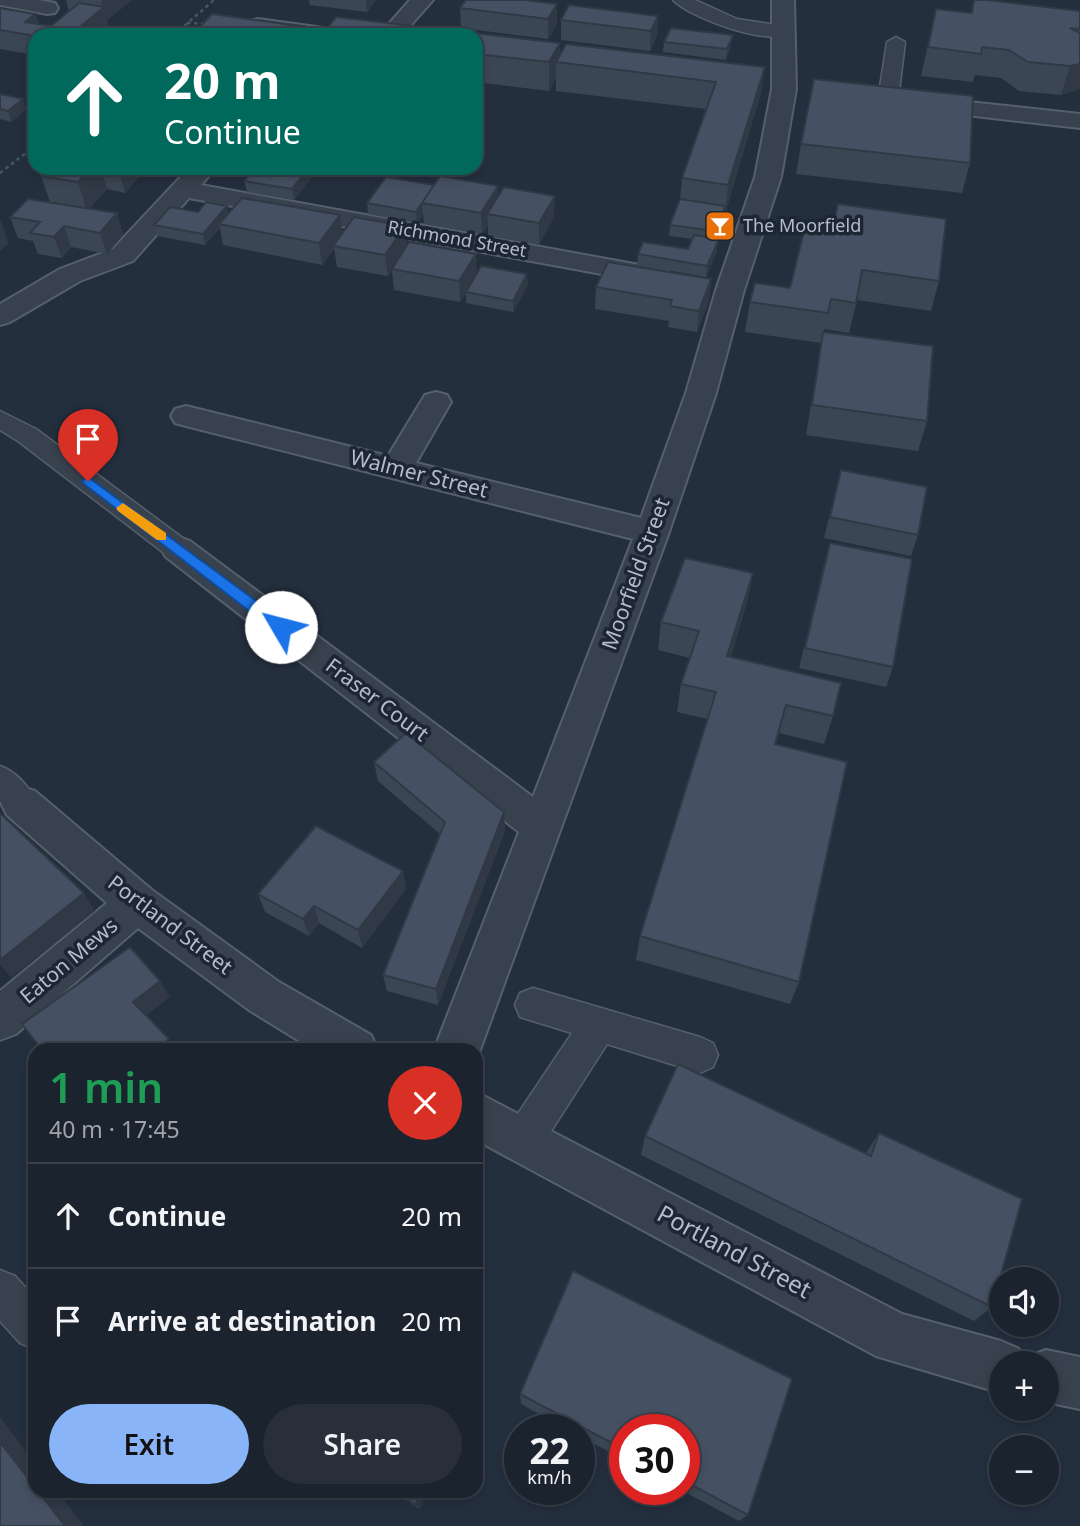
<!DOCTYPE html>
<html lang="en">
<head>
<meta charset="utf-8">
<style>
  body { margin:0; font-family:"Noto Sans",sans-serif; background:#282f3a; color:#f1f3f6; height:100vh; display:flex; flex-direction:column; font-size:26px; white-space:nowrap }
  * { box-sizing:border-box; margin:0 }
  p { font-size:23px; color:#a0a4aa }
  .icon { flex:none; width:38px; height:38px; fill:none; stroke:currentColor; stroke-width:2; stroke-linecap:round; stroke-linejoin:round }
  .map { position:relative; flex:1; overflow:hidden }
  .drawer { position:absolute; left:28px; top:1043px; width:455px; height:455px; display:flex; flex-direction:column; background:#1b232e; border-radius:21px; box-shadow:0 4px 10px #0003,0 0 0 2px #39404a }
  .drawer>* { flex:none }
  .hud { position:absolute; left:28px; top:28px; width:455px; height:147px; border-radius:21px; box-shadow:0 4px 10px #0003,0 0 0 2px #39404a; background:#00695c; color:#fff; overflow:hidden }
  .controls { position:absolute; left:989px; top:1267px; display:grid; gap:14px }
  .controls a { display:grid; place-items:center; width:70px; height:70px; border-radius:50%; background:#1b232e; box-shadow:0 4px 10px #0003,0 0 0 2px #39404a; font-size:35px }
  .speed { position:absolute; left:504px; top:1414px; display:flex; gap:14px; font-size:35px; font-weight:700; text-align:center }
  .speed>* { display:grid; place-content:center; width:91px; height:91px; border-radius:50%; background:#1b232e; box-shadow:0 4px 10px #0003,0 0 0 2px #39404a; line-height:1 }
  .speed small { font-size:18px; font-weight:400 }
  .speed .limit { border:10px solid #d22; background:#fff; color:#111 }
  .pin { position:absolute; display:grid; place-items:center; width:60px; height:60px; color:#fff; margin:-72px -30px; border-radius:50% 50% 50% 0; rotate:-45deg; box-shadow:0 0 7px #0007 }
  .pin .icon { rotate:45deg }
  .me { position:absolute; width:77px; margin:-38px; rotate:307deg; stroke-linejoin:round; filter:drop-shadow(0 0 5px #0008) }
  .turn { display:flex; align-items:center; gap:24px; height:147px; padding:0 21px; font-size:32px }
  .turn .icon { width:91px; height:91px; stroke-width:2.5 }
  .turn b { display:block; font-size:49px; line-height:60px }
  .round { display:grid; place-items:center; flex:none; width:74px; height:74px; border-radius:37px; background:#282f3a }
  .head { display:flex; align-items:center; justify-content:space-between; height:119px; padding:0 21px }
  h1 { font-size:42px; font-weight:600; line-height:52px; color:#1e9e55 }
  .cta { display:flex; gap:14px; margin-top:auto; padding:14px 21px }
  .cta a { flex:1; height:80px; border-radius:42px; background:#8ab4f8; color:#111; font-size:28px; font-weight:600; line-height:80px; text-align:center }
  .cta a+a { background:#282f3a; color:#f1f3f6 }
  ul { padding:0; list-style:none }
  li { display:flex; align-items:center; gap:21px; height:105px; padding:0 21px; border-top:2px solid #39404a }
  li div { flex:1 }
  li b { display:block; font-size:26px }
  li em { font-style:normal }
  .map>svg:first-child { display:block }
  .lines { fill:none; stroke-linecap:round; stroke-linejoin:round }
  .service-casing { stroke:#565f6c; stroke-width:3 }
  .minor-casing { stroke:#565f6c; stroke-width:4 }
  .path { stroke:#44595c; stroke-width:2.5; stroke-dasharray:3.5 3.5; stroke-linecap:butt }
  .service { fill:#38414e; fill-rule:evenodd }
  .minor { fill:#38414e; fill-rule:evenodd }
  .wall { fill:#3b4654 }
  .shaded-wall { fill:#303945 }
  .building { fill:#455162; stroke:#303945; stroke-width:2 }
  .route { fill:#1a73e8; stroke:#114b97; stroke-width:2 }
  .slow { fill:#f59e0b }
  .labels { text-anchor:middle; stroke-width:7; stroke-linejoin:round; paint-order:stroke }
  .far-poi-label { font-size:18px; fill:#b4bcc9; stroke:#1d2633; text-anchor:start }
  .far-street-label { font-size:18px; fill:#b4bcc9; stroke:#1d2633 }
  .street-label { font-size:21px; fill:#b4bcc9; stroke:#1d2633 }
  .near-street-label { font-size:24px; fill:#b4bcc9; stroke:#1d2633 }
</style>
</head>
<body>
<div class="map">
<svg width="1080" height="1526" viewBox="0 0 1080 1526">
  <rect width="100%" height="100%" fill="#242f3e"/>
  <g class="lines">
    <!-- service casing -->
    <g class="service-casing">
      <path id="service" d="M673 0H695L737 19 784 26 793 31C776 50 688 17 673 0Z
        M896 37 905 42 898 100 888 106 878 100 887 42Z
        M0 411 36 429 188 542 192 549 188 556 178 559 168 556 18 441 0 430Z
        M0 766C17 772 29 787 37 803L32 812C17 818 10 813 0 801Z
        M533 988 700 1037 713 1043 718 1055 713 1067 700 1073 607 1044 537 1153 523 1159 509 1153 504 1140 509 1127 572 1033 520 1017 515 1005 520 993Z
        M0 1270 15 1276 35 1298V1349L20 1343 0 1321Z"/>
    </g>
    <!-- minor casing -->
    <g class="minor-casing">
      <path id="minor" d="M0 0H39L55 3 58 8 55 13 47 14 0 5Z
        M410 0H433L402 35H379Z
        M772 0H794L796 89 781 177 744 290 716 393 669 532 480 1050 476 1058V1050H434L519 832 166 557 161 549 166 541 178 537 190 541 533 797 633 539 186 426 175 423 171 416 175 409 186 406 388 456 425 395 436 392 447 395 451 402 416 463 641 518 686 393 716 290 755 177 772 89Z
        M258 19 324 28 332 30 335 35H276L250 31 247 26 250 21Z
        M922 97 1080 114V128L914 109 910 104 914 99Z
        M189 168H212L214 170 201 185 656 268 666 270 670 276 666 282 656 284 189 198 133 261 80 281 10 322 0 325V304L60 269 113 249Z
        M21 787 35 791 152 890 279 982 371 1035 378 1050H314L249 1010 138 928 16 1034 0 1040V991L107 903 7 815 1 803 7 791Z
        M476 1092 902 1314 1001 1341 1019 1349 1025 1363 1027 1357 1046 1350 1080 1357V1409L1046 1402V1363H1001V1393L876 1356 476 1140Z"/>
    </g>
    <!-- path -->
    <path class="path" d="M187 23 208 24
      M174 35 214 0
      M0 173 35 146"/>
    <!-- service -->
    <use href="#service" class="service"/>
    <!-- minor -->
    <use href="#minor" class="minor"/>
  </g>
  <!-- wall -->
  <path class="wall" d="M66 0H132L107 20 109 27 35 35V55L0 49V8L35 14 39 24 51 26 69 11Z
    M309 0H376L367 12 310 5Z
    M525 0 557 24 548 39 461 28 460 8Z
    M974 0 1080 11V89L1061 95 1019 91 1001 78 975 75 973 82 921 76 936 9 971 13Z
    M212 14 309 35H201L199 28Z
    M658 16 657 36 650 51 561 40V20Z
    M476 35 560 43V56L765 67 760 96 725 214H724L716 239 717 251 706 277 637 265 638 254 688 249 693 239 669 236 670 225 680 199 682 178 706 109 556 91V78L549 91 476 82Z
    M664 42 731 46 726 60 663 52Z
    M0 94 26 109 11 122 0 119Z
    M801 144 970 163 962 193 796 174Z
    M49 168H147L125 193 107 189 89 209 117 213 123 235 107 254 71 247 62 258 38 254 33 241 18 238 10 217 50 202 41 176Z
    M255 168H313L314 174 294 200 247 192 244 181Z
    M434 185 498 186V197L554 217 539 245 488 236V225L482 234 424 224 423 214 417 223 368 214 367 203Z
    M227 206 228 213 407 246 476 274 528 285 513 312 466 303V293L460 302 394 290 392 270 388 276 337 267 334 249 322 265 223 245 220 228 205 245 157 236 154 225 198 212Z
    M805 227 939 281 931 311 857 300 849 333 824 329V332L927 421 918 451 806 435 821 343 745 332 750 302 790 288Z
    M711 279 709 301 697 332 668 327 669 321 595 309 596 287Z
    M841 470 918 535 911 556 824 538Z
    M824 564 893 667 886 687 799 668Z
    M753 573 747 602 731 656 833 716 824 744 779 733 776 744 799 982 790 1004 636 960 640 936 707 719 677 712 681 684 690 658 658 650 661 622Z
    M374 762 505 831 438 1005 387 991 383 975 440 834 378 781Z
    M403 871 406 889 362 948 319 923 309 936 265 912 258 894Z
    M879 1133 992 1307 974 1321 641 1155 645 1136 866 1153Z
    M573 1271 792 1379 748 1515 739 1521 679 1489H684V1430H625V1460L579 1436V1430H568L521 1404 520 1394Z
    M391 1491H429L419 1509Z"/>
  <!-- shaded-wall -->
  <path class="shaded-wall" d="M103 0H132L107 20 109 27 100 35H70L103 8 101 2Z
    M366 0H376L367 12Z
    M557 4V24L548 39V19Z
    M35 14 42 34 25 22Z
    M658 16 657 36 650 51 651 31Z
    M307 27 309 35H301Z
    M733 35 731 46 726 60 727 49Z
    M560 43V63L556 62V78L549 91V62Z
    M1080 64V89L1061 95 1070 66Z
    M765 67 760 96 725 214 728 185Z
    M23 99 26 109 11 122 8 111Z
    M91 168H101L107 189 87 211 78 182Z
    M118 168H147L125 193Z
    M309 168H313L314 174 294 200 292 189Z
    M498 186 499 207 487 214 488 225 482 234 481 213Z
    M555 196 554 217 539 245V223Z
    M422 203 423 214 417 223 416 212Z
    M227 206 229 217 219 224 220 228 205 245 203 234Z
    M725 206 723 217 714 243 716 231Z
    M117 213 123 235 107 254 100 233Z
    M340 215 343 237 333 246 334 249 322 265 319 243Z
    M0 219 9 243 0 251Z
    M64 226 71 247 62 258 54 237Z
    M405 226 407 247 388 276 385 255Z
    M719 239 717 251 706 277 707 266Z
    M476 254 477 275 460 302 459 281Z
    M527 274 528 285 513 312V301Z
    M711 279 709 301 697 332 699 311Z
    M753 573 747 602 722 684 727 656Z
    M504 812 505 831 438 1005 436 989Z
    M403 871 406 889 362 948 358 930Z
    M84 893 95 911 11 978 0 964V960Z
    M314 906 319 923 309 936 303 919Z
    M160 981 170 997 143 1018 133 1002Z
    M169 1039 175 1050H155Z
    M0 1417 35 1463V1487L0 1442Z
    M38 1491H57L84 1526H65Z
    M422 1491H429L419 1509 415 1505Z"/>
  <!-- building -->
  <path class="building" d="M466 0H525L557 4 548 19 460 8Z
    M974 0H987L1080 11V29L1070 28 1080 33V64L1070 66 1028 62 1009 50 982 47 981 54 928 47 936 9 972 13Z
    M79 3 104 7 70 35H35V36L0 30V8L35 14 25 22 51 26Z
    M569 5 658 16 651 31 561 20Z
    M212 14 307 27 301 35 279 32 277 35H250L239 33 237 35H210L215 30 199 28Z
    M336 17 560 43 549 62 476 54V35H322Z
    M671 28 733 35 727 49 664 42Z
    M566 44 765 67 728 185 682 178 716 82 556 62Z
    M814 79 973 96 970 163 801 144Z
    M0 94 23 99 8 111 0 109Z
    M49 168H91L78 182 41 176Z
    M255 168H309L292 189 244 181Z
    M440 176 498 186 481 213 422 203Z
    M386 177 434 185 416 212 367 203Z
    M504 187 555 196 539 223 487 214Z
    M242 198 340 215 319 243 219 224Z
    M28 199 117 213 100 233 64 226 54 237 30 233 40 222 10 217Z
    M680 199 725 206 716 231 670 225Z
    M206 202 227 206 203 234 154 225 170 207 198 212Z
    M838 204 946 219 939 281 862 270 856 303 831 299 828 313 750 302 755 283 790 288 805 227 832 230Z
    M354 217 405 226 385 255 333 246Z
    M694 235 719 239 707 266 638 254 643 242 688 249Z
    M409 242 476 254 459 281 392 269Z
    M608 262 711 279 699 311 670 306 672 300 596 287Z
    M481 266 527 274 513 301 466 292Z
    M823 332 933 346 927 421 812 405Z
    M841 470 927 487 918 535 830 517Z
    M830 543 912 559 893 667 805 648Z
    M685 558 753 573 727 656 841 683 833 716 786 705 775 744 847 762 799 982 640 936 716 692 681 684 699 631 661 622Z
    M406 733 504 812 436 989 383 975 445 822 374 762Z
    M1 814 84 893 0 960V815Z
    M316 826 403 871 358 930 314 906 303 919 258 894Z
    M130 947 160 981 133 1002 169 1039 155 1050H42L22 1024Z
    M678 1064 871 1156 879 1133 1022 1199 992 1307 645 1136Z
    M573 1271 792 1379 748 1515 684 1481V1430H625V1450L520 1394Z
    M0 1442 35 1487V1491H38L65 1526H0Z
    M394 1491H422L415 1505Z"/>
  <!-- route -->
  <path class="route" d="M88 477 286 623 288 627 286 631H275L84 484 82 481Z"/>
  <!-- slow -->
  <path class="slow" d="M123 503 166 533V540H157L118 511 116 508Z"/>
  <!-- icons -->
  <defs>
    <g id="bar-square" transform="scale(1.575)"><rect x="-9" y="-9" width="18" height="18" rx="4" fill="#e8710a" stroke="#1d2633"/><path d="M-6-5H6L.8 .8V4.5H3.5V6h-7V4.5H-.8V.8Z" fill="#fff"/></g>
  </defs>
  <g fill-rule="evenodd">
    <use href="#bar-square" x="720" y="226"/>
  </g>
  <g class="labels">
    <!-- far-poi labels -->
    <g class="far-poi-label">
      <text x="743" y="232">The Moorfield</text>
    </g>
    <!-- far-street labels -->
    <g class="far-street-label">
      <text transform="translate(457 239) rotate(10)" y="6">Richmond Street</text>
    </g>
    <!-- street labels -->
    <g class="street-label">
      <text transform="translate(419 474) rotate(14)" y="7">Walmer Street</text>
      <text transform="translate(636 574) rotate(-70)" y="7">Moorfield Street</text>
      <text transform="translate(377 700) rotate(37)" y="7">Fraser Court</text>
      <text transform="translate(170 925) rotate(37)" y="7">Portland Street</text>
      <text transform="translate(69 961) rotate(-40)" y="7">Eaton Mews</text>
    </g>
    <!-- near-street labels -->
    <g class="near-street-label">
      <text transform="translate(734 1252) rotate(28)" y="8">Portland Street</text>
    </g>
  </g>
</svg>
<div class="controls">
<a><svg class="icon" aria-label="sound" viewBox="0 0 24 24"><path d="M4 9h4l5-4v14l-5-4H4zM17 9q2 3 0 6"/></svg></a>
<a>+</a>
<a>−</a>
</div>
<div class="speed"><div>22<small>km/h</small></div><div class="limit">30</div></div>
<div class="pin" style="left:88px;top:481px;background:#d93025"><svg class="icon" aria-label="arrive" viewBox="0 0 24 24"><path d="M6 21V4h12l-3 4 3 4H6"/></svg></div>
<svg class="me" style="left:281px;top:627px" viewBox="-20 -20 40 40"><circle r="19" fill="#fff"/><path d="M0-13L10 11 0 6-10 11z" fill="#1a73e8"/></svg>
<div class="hud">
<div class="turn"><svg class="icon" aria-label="ahead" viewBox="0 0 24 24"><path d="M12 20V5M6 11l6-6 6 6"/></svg><div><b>20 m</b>Continue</div></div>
</div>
<section class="drawer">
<div class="head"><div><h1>1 min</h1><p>40 m · 17:45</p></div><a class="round" style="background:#d93025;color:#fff"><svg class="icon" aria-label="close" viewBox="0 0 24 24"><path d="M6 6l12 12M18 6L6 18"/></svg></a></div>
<ul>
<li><svg class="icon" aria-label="ahead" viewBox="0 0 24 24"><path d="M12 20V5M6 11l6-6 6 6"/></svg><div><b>Continue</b></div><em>20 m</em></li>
<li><svg class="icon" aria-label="arrive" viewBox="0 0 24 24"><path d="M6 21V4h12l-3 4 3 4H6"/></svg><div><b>Arrive at destination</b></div><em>20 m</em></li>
</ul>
<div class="cta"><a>Exit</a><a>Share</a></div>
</section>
</div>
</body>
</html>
